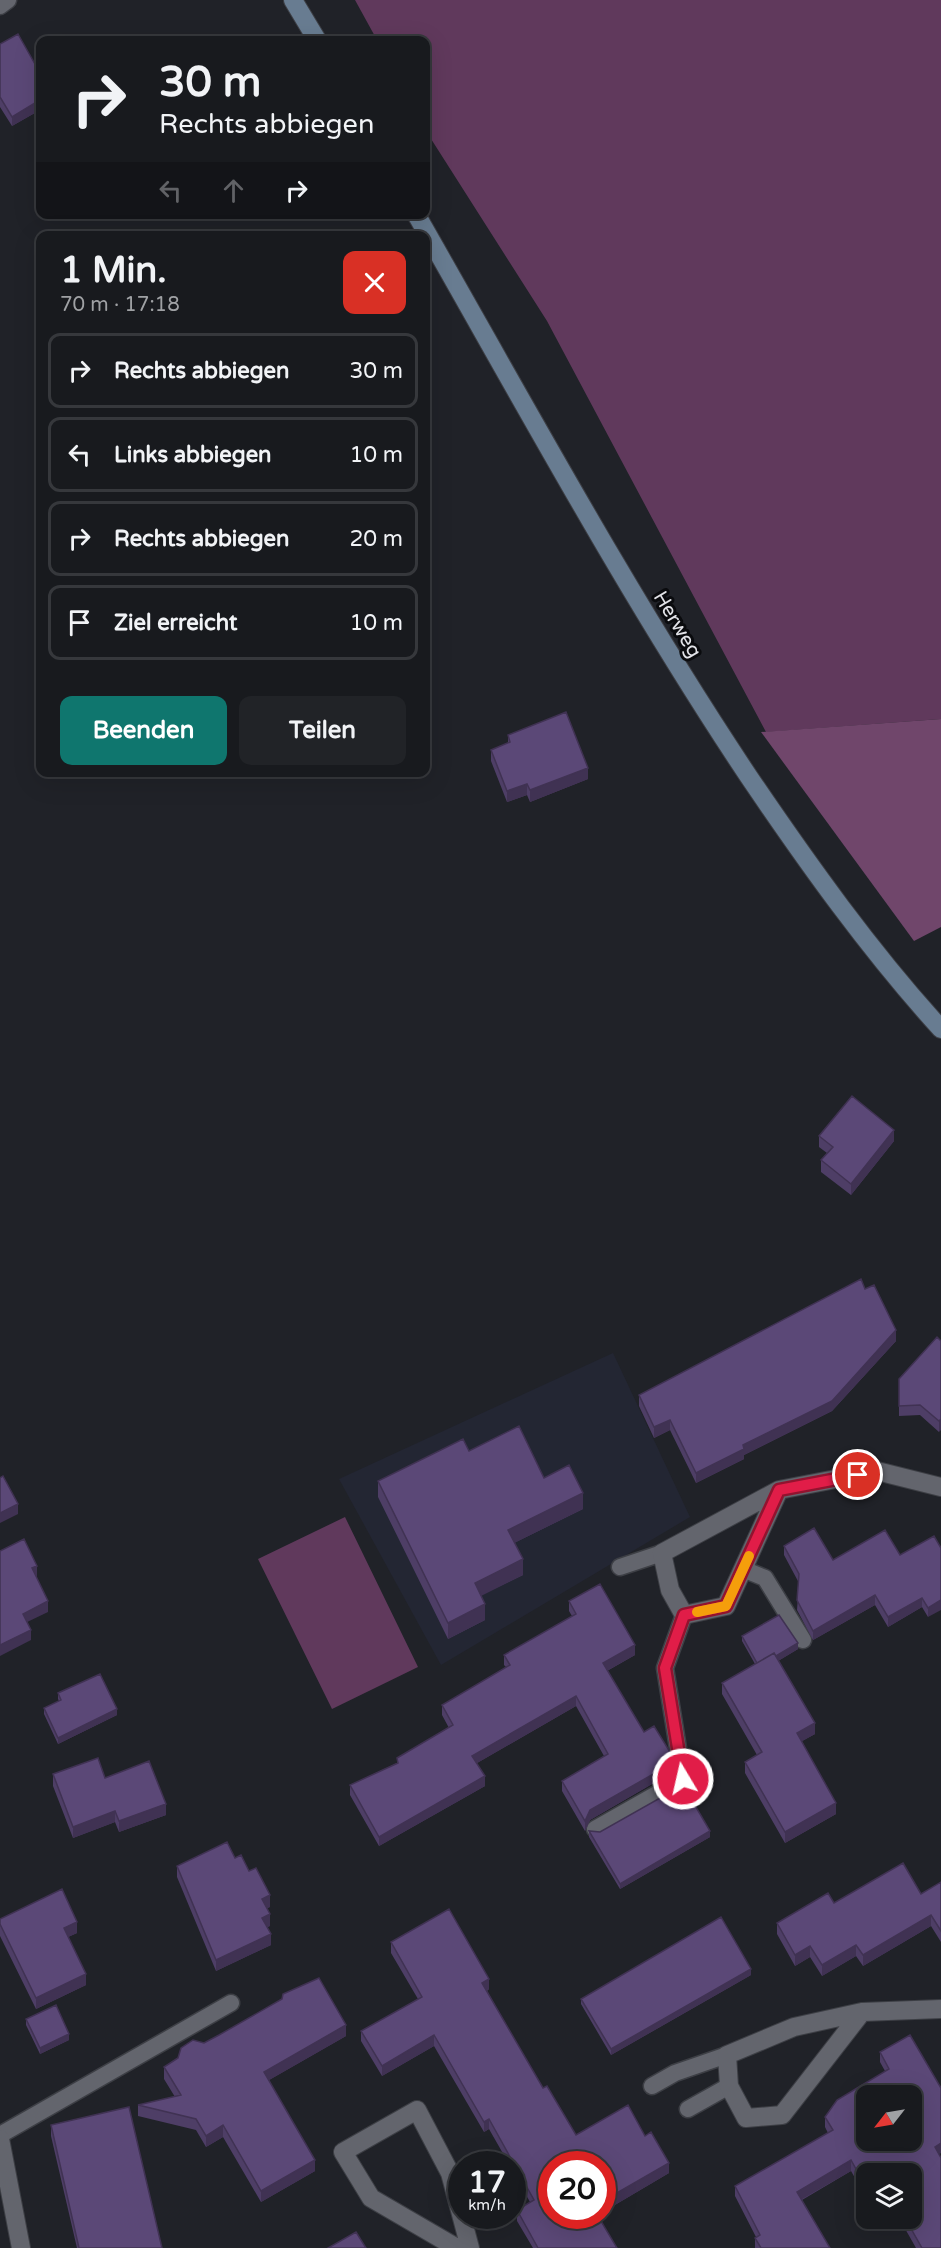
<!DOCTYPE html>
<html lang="de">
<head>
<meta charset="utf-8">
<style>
  body { margin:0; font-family:"Varela Round",sans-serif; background:#212327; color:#f1f3f6; height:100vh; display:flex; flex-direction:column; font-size:22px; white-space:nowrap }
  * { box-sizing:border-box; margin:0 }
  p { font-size:20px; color:#9fa1a4 }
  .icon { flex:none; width:33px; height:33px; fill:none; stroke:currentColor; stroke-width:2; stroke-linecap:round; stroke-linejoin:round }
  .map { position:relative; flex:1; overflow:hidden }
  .panel { position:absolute; left:36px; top:231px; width:394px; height:546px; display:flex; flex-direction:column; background:#181a1e; border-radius:12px; box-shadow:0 6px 24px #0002,0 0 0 2px #36383c }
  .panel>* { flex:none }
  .banner { position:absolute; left:36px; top:36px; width:394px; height:183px; border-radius:12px; box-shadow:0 6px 24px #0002,0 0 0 2px #36383c; background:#181a1e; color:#f1f3f6; overflow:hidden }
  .needle { width:39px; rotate:239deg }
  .buttons { position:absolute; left:856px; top:2085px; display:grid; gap:12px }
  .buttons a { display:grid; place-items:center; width:66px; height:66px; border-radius:12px; background:#181a1e; box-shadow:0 6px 24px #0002,0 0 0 2px #36383c; font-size:30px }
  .speed { position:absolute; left:448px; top:2151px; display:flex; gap:12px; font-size:30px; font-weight:700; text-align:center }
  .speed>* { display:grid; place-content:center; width:78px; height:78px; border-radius:50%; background:#181a1e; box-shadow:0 6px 24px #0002,0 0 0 2px #36383c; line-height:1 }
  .speed small { font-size:15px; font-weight:400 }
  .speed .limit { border:9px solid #d22; background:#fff; color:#111 }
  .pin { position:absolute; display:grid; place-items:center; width:51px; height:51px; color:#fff; margin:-26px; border:3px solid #fff; border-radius:50%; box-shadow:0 2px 6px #0007 }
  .me { position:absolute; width:66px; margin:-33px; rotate:351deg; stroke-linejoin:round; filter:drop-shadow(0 0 4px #0008) }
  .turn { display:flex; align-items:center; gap:21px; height:126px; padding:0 24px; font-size:27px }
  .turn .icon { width:78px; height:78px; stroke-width:2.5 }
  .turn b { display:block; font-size:42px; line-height:51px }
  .lanes { display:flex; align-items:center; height:57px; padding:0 24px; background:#0003; justify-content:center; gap:30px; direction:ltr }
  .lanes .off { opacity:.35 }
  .round { display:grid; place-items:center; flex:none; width:63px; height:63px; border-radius:12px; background:#212327 }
  .overview { display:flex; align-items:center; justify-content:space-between; height:102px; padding:0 24px }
  h1 { font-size:36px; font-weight:700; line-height:45px }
  .button { display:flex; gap:12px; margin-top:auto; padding:12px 24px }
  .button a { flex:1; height:69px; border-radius:12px; background:#0f766e; color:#fff; font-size:24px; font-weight:700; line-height:69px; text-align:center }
  .button a+a { background:#212327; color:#f1f3f6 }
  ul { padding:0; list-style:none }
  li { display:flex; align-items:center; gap:18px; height:75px; margin:0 12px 9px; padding:0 12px; border:3px solid #36383c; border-radius:12px }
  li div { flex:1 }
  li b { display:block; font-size:22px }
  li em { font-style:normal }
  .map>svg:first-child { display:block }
  .built { fill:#232633 }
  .green { fill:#60395c }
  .forest { fill:#70466b }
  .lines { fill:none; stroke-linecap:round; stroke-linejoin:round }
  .lane-casing { stroke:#3d3f45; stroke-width:19 }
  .street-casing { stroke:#3d3f45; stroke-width:20 }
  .secondary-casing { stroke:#3d3f45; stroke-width:20 }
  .lane { stroke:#63656d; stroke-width:16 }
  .street { stroke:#63656d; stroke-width:18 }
  .secondary { stroke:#687c91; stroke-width:18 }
  .wall { fill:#4e3e66 }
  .shaded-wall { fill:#403253 }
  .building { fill:#5b4877; stroke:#403253; stroke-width:1.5; fill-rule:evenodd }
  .route-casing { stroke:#92132f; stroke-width:15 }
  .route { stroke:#e11d48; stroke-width:10 }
  .slow { stroke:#f59e0b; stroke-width:10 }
  .labels { text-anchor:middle; stroke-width:6; stroke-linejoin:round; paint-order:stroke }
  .street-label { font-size:20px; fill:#e2e3e8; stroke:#0a0b0e }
</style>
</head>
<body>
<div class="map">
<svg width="941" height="2248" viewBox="0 0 941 2248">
  <rect width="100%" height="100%" fill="#202228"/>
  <!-- built -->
  <path class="built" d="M613 1353 690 1517 441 1665 339 1479Z"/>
  <!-- green -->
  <path class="green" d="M355 0H941V719L766 732 547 321 426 131V40H377Z
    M345 1517 418 1667 332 1709 258 1559Z"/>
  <!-- forest -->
  <path class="forest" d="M941 719V927L914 941 761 732Z"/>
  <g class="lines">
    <!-- lane casing -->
    <g class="lane-casing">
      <path id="lane" d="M0 6 8 0
        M620 1567 662 1553
        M743 1569 765 1578 803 1640
        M595 1829 683 1779 665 1668 684 1615
        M652 2086 675 2073 727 2055
        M688 2109 729 2086
        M0 2135 231 2003"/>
    </g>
    <!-- street casing -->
    <g class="street-casing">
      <path id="street" d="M779 1490 726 1606 684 1615 670 1590 662 1553 779 1490 877 1471 941 1487
        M862 2012 782 2115 746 2118 729 2086 727 2055 794 2027 862 2012 941 2009
        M0 2139 21 2248
        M457 2248 371 2198 343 2152 417 2110 450 2173 470 2248"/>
    </g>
    <!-- secondary casing -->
    <g class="secondary-casing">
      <path id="secondary" d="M293 0 317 40
        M416 214C524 403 628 596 749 777 808 864 870 951 941 1029"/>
    </g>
    <!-- lane -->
    <use href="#lane" class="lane"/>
    <!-- street -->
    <use href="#street" class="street"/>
    <!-- secondary -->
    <use href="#secondary" class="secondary"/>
  </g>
  <!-- wall -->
  <path class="wall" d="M0 44 40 73V110L12 126 0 107Z
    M508 735 588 779 530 802 527 795 507 802 491 761V750L508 743Z
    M819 1136 894 1141 851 1195 821 1172V1160L827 1153 819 1147Z
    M865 1289 896 1341 832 1411 744 1455V1459L696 1483 670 1430 654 1438 639 1406V1395Z
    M941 1341 939 1432 920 1415 899 1416V1406Z
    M469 1451 544 1478 583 1509 514 1543 523 1575 481 1595 485 1620 448 1639 378 1497V1481Z
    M934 1536 928 1617 922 1607 888 1627 875 1605 813 1640 797 1610 799 1583 784 1555V1546L833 1560 900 1555Z
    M569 1601 635 1655 607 1671 644 1732 671 1773 590 1820 585 1831 562 1791V1781L604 1756 576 1706 477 1763 485 1786 379 1846 350 1795V1785L397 1763V1758L449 1728 442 1715V1705L506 1667 504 1665V1655L572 1616 569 1611Z
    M742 1636 798 1649 778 1661 815 1734 802 1741 836 1814 785 1843 745 1773V1762L757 1755 722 1694V1683L755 1664 742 1641Z
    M58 1693 117 1715 58 1744 44 1714V1708L59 1701 58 1699Z
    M53 1774 105 1778 166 1815 119 1832 115 1822 73 1838 53 1786Z
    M589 1831 600 1832 710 1837 620 1889 589 1837Z
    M235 1858 249 1871 270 1907 267 1908 270 1926 267 1927 271 1945 216 1971 177 1877V1866Z
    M941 1882V1942L931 1926 863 1966 856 1956 822 1976 810 1957 795 1966 777 1934V1923L834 1903 921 1894Z
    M0 1919 77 1933 68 1937 86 1985 36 2009 0 1936Z
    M391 1942 489 1989 487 1991 543 2088 576 2135 645 2136 669 2173 603 2212V2164H552L617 2248H533L517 2221V2210L530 2202 513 2172V2164H509L489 2129 484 2132 434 2046 382 2076 361 2041V2031L418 1999 391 1953Z
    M751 1975 611 2055 581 2004V1999Z
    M26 2019 69 2040 40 2054 26 2025Z
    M346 2036 269 2080 315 2171 261 2202 223 2137 206 2147 196 2130 138 2116V2105L175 2097 164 2079V2067L204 2043Z
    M880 2052 939 2155 941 2248H916L899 2218H912V2174H867V2196L866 2197 851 2171 802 2200 830 2248H755V2238L756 2237 735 2196V2186L828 2133 825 2127V2117L885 2071 880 2062Z
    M51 2125 162 2248H77L51 2136Z"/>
  <!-- shaded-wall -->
  <path class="shaded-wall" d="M40 100V110L12 126V117Z
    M588 768V779L530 802V790Z
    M527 784V795L507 802V791Z
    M894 1130V1141L851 1195V1184Z
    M896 1330V1341L832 1411 744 1455V1459L696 1483V1473L743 1445Z
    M941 1419V1430L939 1432V1421Z
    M670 1420V1430L654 1438V1427Z
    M583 1493V1509L508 1546V1530Z
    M18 1504V1514L0 1523V1513Z
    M523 1559V1575L475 1599V1583Z
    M37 1566V1576L32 1579V1568Z
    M875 1595V1605L813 1640V1631Z
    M922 1598V1607L888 1627V1617Z
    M941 1600V1610L928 1617V1608Z
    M48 1601V1612L23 1624V1614Z
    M485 1604V1620L448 1639V1623Z
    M31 1630V1640L0 1656V1645Z
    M798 1643V1649L760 1672V1666Z
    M635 1645V1655L603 1673V1663Z
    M576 1696V1706L472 1766V1756Z
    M117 1709V1715L58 1744V1738Z
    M815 1723V1734L797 1744V1733Z
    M671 1764V1773L590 1820 585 1831V1821L590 1810Z
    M485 1776V1786L379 1846V1837Z
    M836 1803V1814L785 1843V1832Z
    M166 1804V1815L119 1832V1821Z
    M115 1811V1822L73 1838V1827Z
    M710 1831V1837L620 1889V1884Z
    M270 1895V1907L262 1910V1899Z
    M270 1914V1926L262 1929V1918Z
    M931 1915V1926L863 1966V1955Z
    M77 1922V1933L64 1939V1928Z
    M271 1934V1945L216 1971V1960Z
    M856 1945V1956L822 1976V1965Z
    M810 1946V1957L795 1966V1955Z
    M751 1969V1975L611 2055V2049Z
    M86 1974V1985L36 2009V1998Z
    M489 1979V1989L482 1993V1983Z
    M346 2025V2036L264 2083V2072Z
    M69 2034V2040L40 2054V2048Z
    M434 2035V2046L382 2076V2066Z
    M489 2119V2129L484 2132V2122Z
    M223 2125V2137L206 2147V2136Z
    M941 2143V2153L935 2157V2147Z
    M315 2160V2171L261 2202V2191Z
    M851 2160V2171L797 2202V2192Z
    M669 2163V2173L603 2212V2201Z
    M867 2186V2196L866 2197V2187Z"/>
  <!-- building -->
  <path class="building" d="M18 34 40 73V100L12 117 0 97V44Z
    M566 712 588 768 530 790 527 784 507 791 491 750 510 742 508 735Z
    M852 1096 894 1130 851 1184 821 1160 833 1147 819 1136Z
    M861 1279 865 1289 874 1285 896 1330 832 1401 743 1445 744 1449 696 1473 670 1420 654 1427 639 1395Z
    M937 1337 941 1341V1419L939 1421 920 1405 899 1406V1379Z
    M519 1426 544 1478 569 1465 583 1493 508 1530 523 1559 475 1583 485 1604 448 1623 378 1481 463 1439 469 1451Z
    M3 1476 18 1504 0 1513V1478Z
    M814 1528 833 1560 885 1530 900 1555 934 1536 941 1548V1600L928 1608 922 1598 888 1617 875 1595 813 1631 797 1600 799 1574 784 1546Z
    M24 1539 37 1566 32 1568 48 1601 23 1614 31 1630 0 1645V1551Z
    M600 1584 635 1645 603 1663 644 1732 654 1726 670 1752 671 1764 590 1810 585 1821 562 1781 608 1754 576 1696 472 1756 485 1776 379 1837 350 1785 398 1763 397 1758 453 1725 442 1705 510 1665 504 1655 576 1614 569 1601Z
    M779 1615 798 1643 776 1656 774 1653 757 1663 742 1636Z
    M774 1653 815 1723 797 1733 836 1803 785 1832 745 1762 762 1752 722 1683Z
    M100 1674 117 1709 58 1738 44 1708 61 1700 58 1693Z
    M98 1758 105 1778 149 1761 166 1804 119 1821 115 1811 73 1827 53 1774Z
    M683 1785 710 1831 620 1884 589 1831 600 1832Z
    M227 1842 235 1858 241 1855 249 1871 256 1868 270 1895 262 1899 270 1914 262 1918 271 1934 216 1960 177 1866Z
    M903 1863 921 1894 941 1882V1931L931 1915 863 1955 856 1945 822 1965 810 1946 795 1955 777 1923 828 1893 834 1903Z
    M62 1889 77 1922 64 1928 86 1974 36 1998 0 1924V1919Z
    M449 1909 489 1979 482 1983 543 2088 547 2086 576 2135 628 2105 645 2136 651 2132 669 2163 603 2201V2164H552V2216H598L617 2248H538L517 2210 534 2200 489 2119 484 2122 434 2035 382 2066 361 2031 422 1997 391 1942Z
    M721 1917 751 1969 611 2049 581 1999Z
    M319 1978 346 2025 264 2072 315 2160 261 2191 223 2125 206 2136 196 2119 138 2105 181 2095 164 2067 178 2058 181 2048 193 2040 204 2043 219 2035 282 1999 283 1994Z
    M56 2005 69 2034 40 2048 26 2019Z
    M910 2035 941 2088V2143L935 2147 941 2158V2248H922L905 2218H912V2174H867V2186L866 2187 851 2160 797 2192 830 2248H761L755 2238 760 2235 735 2186 833 2130 825 2117 837 2100 889 2069 880 2052ZM867 2096H912V2140H867Z
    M129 2107 162 2248H79L51 2125Z
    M356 2232 366 2248H328Z"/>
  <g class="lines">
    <!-- route casing -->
    <g class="route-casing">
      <path id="route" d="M683 1779 665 1668 684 1615 726 1606 779 1490 858 1475"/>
    </g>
    <!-- route -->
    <use href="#route" class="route"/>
    <!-- slow -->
    <path class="slow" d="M697 1612 726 1606 749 1556"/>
  </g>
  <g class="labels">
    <!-- street labels -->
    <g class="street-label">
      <text transform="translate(678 624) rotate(59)" y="7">Herweg</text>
    </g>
  </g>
</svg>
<div class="buttons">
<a><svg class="needle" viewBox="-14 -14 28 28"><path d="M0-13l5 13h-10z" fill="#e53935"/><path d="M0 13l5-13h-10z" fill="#9fa1a4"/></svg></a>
<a><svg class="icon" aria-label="layers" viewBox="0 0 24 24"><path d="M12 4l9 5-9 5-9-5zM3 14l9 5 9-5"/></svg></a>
</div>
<div class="speed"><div>17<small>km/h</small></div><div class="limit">20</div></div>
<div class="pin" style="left:858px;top:1475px;background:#d93025"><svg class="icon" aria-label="arrive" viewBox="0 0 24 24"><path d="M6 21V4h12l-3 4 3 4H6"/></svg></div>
<svg class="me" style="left:683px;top:1779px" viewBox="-20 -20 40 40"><circle r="17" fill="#e11d48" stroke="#fff" stroke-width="3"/><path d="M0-11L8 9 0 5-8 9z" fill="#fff"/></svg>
<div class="banner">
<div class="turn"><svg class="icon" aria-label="right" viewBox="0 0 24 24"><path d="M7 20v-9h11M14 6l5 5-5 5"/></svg><div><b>30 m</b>Rechts abbiegen</div></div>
<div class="lanes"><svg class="icon off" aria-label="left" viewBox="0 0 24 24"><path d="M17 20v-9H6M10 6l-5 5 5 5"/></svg><svg class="icon off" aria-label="ahead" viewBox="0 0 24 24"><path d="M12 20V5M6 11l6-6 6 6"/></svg><svg class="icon" aria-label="right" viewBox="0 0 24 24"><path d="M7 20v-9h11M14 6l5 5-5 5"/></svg></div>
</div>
<section class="panel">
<div class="overview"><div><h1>1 Min.</h1><p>70 m · 17:18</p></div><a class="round" style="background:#d93025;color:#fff"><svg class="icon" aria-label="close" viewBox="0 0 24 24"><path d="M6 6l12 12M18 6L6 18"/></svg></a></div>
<ul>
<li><svg class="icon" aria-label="right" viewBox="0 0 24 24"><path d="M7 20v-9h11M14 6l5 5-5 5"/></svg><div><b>Rechts abbiegen</b></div><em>30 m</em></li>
<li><svg class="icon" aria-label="left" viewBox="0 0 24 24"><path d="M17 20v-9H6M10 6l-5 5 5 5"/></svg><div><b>Links abbiegen</b></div><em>10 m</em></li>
<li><svg class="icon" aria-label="right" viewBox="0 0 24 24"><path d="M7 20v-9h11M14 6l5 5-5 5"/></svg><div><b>Rechts abbiegen</b></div><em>20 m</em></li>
<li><svg class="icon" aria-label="arrive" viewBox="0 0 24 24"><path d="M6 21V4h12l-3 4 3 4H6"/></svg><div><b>Ziel erreicht</b></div><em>10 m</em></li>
</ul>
<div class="button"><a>Beenden</a><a>Teilen</a></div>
</section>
</div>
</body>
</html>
